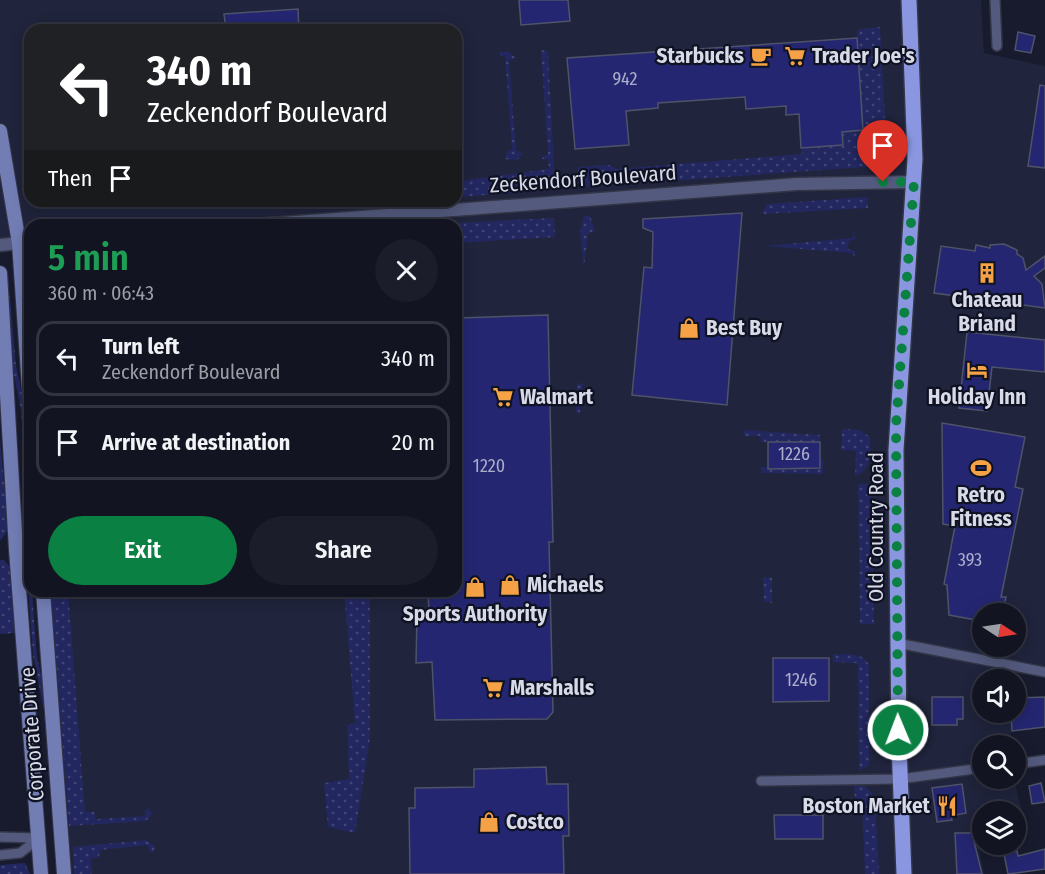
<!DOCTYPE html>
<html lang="en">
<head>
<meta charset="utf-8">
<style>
  body { margin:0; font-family:"Fira Sans Condensed",sans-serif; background:#1b1d2a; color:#f1f3f6; height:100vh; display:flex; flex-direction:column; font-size:22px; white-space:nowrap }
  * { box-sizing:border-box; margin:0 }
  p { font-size:20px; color:#9c9ea5 }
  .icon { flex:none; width:33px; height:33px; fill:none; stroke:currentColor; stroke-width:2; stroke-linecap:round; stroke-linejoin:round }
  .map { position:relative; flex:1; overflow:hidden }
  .drawer { position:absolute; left:24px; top:219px; width:438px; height:378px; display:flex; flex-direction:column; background:#121422; border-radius:18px; box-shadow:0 3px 15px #0003,0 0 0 2px #313340 }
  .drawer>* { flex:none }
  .guide { position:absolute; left:24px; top:24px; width:438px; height:183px; border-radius:18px; box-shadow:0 3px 15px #0003,0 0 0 2px #313340; background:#202124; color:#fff; overflow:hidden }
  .needle { width:39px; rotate:102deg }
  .buttons { position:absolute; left:972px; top:603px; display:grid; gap:12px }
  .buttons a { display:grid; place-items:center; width:54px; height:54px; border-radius:50%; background:#121422; box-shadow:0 3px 15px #0003,0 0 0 2px #313340; font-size:30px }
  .pin { position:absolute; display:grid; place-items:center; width:51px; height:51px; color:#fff; margin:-62px -26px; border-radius:50% 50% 50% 0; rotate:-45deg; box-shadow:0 0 6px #0007 }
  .pin .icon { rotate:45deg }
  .me { position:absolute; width:66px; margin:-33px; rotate:359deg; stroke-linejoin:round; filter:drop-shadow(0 0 4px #0008) }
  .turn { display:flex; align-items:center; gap:21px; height:126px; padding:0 24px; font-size:27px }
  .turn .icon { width:78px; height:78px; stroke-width:2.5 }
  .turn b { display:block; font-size:42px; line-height:51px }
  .then { display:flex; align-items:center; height:57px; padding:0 24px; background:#0003; gap:12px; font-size:22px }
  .round { display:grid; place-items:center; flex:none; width:63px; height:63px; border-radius:32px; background:#1b1d2a }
  .head { display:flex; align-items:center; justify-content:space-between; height:102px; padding:0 24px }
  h1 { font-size:36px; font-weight:600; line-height:45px; color:#1e9e55 }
  .action { display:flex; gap:12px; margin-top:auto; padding:12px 24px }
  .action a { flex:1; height:69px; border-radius:36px; background:#0b8043; color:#fff; font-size:24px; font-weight:600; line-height:69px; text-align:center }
  .action a+a { background:#1b1d2a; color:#f1f3f6 }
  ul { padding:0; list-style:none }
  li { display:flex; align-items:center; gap:18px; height:75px; margin:0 12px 9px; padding:0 12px; border:3px solid #313340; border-radius:18px }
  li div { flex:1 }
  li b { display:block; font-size:22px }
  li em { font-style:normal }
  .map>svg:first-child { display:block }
  .built { fill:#20243c; fill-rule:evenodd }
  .grass { fill:url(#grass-dots) }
  .building { fill:#242671; stroke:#4f5368; stroke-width:1.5 }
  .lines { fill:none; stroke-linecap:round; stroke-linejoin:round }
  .minor-casing { stroke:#333647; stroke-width:12 }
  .tertiary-casing { stroke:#333647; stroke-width:15 }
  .secondary-casing { stroke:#333647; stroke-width:16 }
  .primary-casing { stroke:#333647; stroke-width:18 }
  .minor { stroke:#535a7d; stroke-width:9 }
  .tertiary { stroke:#535a7d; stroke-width:12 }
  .secondary { stroke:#727db4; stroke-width:14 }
  .primary { stroke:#8a97e0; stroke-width:15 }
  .route { stroke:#0b8043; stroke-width:10; stroke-dasharray:0 18 }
  .labels { text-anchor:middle; stroke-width:4.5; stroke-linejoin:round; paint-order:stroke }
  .number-label { font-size:18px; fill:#abaeca }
  .poi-label { font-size:21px; font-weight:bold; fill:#d8dbe7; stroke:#0f1223; text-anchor:start }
  .street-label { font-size:21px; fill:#d8dbe7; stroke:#0f1223 }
</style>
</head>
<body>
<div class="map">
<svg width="1045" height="874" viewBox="0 0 1045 874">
  <defs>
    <pattern id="grass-dots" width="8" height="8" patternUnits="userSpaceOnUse" patternTransform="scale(1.5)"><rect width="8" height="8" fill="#232760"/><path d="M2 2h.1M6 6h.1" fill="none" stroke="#424677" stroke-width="1.8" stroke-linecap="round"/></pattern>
  </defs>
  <rect width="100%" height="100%" fill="#181b2d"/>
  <!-- built -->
  <path class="built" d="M0 0H981L984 53 1045 66V669L1010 662V679L982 680V712L1011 713V745L982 746V778L1014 779 1027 833 1016 835V812H982V843L978 844 984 874H64L43 591H456V225H30V403L19 244 0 245ZM30 30H456V201H30ZM982 614H1016V646H982Z"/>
  <!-- grass -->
  <path class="grass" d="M880 27 887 155 880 166 583 187 577 182 578 167 609 165 618 169 802 154 801 148 843 145 842 132 858 29Z
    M541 50 548 51 555 186 547 190 460 197 458 181 549 169 548 159H542V156L548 155Z
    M499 52H509L516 58 509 60 516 150 523 154 517 160 505 159 507 151 512 149 505 56H500Z
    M868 197V208L763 214 766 204Z
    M584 216H590L595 230 588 234 584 267 580 231Z
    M554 218 555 237 456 243V225H416Z
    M854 231 856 239 849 241 847 249 855 251 854 260 852 253 764 246 853 238Z
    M5 274H8L16 366 23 398 30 478V518L21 411 10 353Z
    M577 383 583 384 580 413H576Z
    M842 429 860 430 870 437C871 453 872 470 855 476L856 451 841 450Z
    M744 430 820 435V449L811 442H761L760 436H744Z
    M0 439 8 530 0 541Z
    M823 458V474L761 473V467L820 468V459Z
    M858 484H871L874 624H860Z
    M0 560H4L11 568 15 633 0 634Z
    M763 577 772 578V603L764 601Z
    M28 584 32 591 37 657 46 697 55 814H52L44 711 33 655Z
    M51 591H68L85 812H94L96 819 145 816V810L149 808 152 814 146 821 69 826Z
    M344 591H370V738L355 833 328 827 324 783 349 779 347 725 355 723Z
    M833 654C847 655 863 651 869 665V766L859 770 858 665 856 663 833 662Z
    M854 786H865L875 797 879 874H865L862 803 855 802Z
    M146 840 155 847 153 853 149 851 148 845 100 850 99 857 91 859 92 874H74L73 847Z
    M25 863 30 874H0V865Z"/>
  <!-- building -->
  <path class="building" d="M519 0H568L570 21 521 25Z
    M298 9 299 30H226L224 14Z
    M1018 32 1035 36 1031 53 1015 50Z
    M857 38 863 130 842 132 843 145 801 148 799 114 786 115V106L746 109 745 97 658 103V108L626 111 629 145 575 149 567 58Z
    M1040 85 1045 86V168L1028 166Z
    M742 213 727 405 632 395 644 267 652 268 653 232 643 228V219Z
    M1004 244 1017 250V254L1023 258 1026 270 1045 256V268L1034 276 1042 284 1045 308 934 293 941 246 975 251 976 245 990 248V245Z
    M548 315 553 542H549L553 712 547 719 435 720 432 662 416 663 417 613H429L428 591H456V350H460L459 318Z
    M967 332 1045 340V372L992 367 987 411 959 408Z
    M942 423 1025 437 1015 487 1023 489 1001 597H1006L1002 614H982V621L949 615 947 585 944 584 955 526 943 524Z
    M768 442H820V468L768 469Z
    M773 658H829V701L773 702Z
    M932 697H963V719H957V725H932Z
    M1045 697V727L1012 731 1011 712H1016V698Z
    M546 767 547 784H568L569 836H563L564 874H410L409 808H415V788L474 787V769Z
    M1041 783 1045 802 1032 804 1029 786Z
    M962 784 966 813 951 816 952 820 937 822 932 788Z
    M774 815H823V839H775Z
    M955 833H972L982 874H957Z
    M1045 849V869L1008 874 1004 854 1017 851 1018 856Z"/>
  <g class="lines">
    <!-- minor casing -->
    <g class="minor-casing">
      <path id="minor" d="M995 0 997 46
        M897 643 1045 672
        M1016 764 1045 760
        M761 781 900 779 982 768
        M0 837 39 838
        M0 855 20 853 39 838"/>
    </g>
    <!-- tertiary casing -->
    <g class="tertiary-casing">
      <path id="tertiary" d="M256 225 797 184 914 182
        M0 245 30 242"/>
    </g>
    <!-- secondary casing -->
    <g class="secondary-casing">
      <path id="secondary" d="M0 131 19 243 30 403
        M0 273 16 550 41 874
        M43 591 64 874"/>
    </g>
    <!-- primary casing -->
    <g class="primary-casing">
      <path id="primary" d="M904 874 899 745 896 450 915 159 909 0"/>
    </g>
    <!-- minor -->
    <use href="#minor" class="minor"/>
    <!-- tertiary -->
    <use href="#tertiary" class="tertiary"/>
    <!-- secondary -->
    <use href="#secondary" class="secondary"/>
    <!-- primary -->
    <use href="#primary" class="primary"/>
  </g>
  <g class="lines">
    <!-- route -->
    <path class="route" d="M883 182H914L896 426 898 730"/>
  </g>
  <!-- icons -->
  <defs>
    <g id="cafe-bare" transform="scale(1.62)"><path d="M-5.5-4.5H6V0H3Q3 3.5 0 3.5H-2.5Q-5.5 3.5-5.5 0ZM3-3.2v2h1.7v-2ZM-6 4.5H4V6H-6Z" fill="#f5a246" stroke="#0f1223" stroke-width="2.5" paint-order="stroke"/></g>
    <g id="supermarket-bare" transform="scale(1.62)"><path d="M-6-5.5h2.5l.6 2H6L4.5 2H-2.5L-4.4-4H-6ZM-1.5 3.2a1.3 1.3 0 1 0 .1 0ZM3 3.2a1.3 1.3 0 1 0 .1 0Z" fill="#f5a246" stroke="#0f1223" stroke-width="2.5" paint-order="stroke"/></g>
    <g id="building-bare" transform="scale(1.62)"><path d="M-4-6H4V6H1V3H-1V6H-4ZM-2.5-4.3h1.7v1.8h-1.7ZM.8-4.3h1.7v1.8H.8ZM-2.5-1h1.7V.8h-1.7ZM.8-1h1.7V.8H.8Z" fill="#f5a246" stroke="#0f1223" stroke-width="2.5" paint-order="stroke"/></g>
    <g id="shop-bare" transform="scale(1.62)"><path d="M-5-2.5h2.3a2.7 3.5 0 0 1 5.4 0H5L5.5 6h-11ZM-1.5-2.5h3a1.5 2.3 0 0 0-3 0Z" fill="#f5a246" stroke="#0f1223" stroke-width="2.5" paint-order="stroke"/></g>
    <g id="hotel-bare" transform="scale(1.62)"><path d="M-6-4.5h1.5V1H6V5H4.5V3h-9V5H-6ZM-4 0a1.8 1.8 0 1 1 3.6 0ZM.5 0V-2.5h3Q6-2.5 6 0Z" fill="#f5a246" stroke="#0f1223" stroke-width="2.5" paint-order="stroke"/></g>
    <g id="stadium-bare" transform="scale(1.62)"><path d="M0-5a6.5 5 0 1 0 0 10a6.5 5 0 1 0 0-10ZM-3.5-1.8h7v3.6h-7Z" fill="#f5a246" stroke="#0f1223" stroke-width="2.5" paint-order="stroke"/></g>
    <g id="restaurant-bare" transform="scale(1.62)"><path d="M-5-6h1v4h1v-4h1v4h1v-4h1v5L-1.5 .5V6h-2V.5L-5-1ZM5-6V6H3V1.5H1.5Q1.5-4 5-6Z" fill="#f5a246" stroke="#0f1223" stroke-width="2.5" paint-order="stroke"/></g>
  </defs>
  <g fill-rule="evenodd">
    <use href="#cafe-bare" x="761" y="56"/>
    <use href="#supermarket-bare" x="795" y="56"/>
    <use href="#building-bare" x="987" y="273"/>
    <use href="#shop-bare" x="689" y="328"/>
    <use href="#hotel-bare" x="977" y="370"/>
    <use href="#supermarket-bare" x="503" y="397"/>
    <use href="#stadium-bare" x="981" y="468"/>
    <use href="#shop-bare" x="510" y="585"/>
    <use href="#shop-bare" x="475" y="587"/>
    <use href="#supermarket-bare" x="493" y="688"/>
    <use href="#restaurant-bare" x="947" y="806"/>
    <use href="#shop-bare" x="489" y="822"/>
  </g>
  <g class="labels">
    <!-- number labels -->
    <g class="number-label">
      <text x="625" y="85">942</text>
      <text x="794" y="460">1226</text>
      <text x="489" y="472">1220</text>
      <text x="970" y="566">393</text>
      <text x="801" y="686">1246</text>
    </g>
    <!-- poi labels -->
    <g class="poi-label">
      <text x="744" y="63" text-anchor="end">Starbucks</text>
      <text x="812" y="63">Trader Joe's</text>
      <text x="987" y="307" text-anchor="middle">Chateau<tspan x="987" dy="24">Briand</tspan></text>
      <text x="706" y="335">Best Buy</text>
      <text x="520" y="404">Walmart</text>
      <text x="977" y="404" text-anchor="middle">Holiday Inn</text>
      <text x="981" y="502" text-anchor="middle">Retro<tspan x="981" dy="24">Fitness</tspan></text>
      <text x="527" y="592">Michaels</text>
      <text x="475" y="621" text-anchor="middle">Sports Authority</text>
      <text x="510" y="695">Marshalls</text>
      <text x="930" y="813" text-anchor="end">Boston Market</text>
      <text x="506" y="829">Costco</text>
    </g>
    <!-- street labels -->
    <g class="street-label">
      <text transform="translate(583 179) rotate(-4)" y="7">Zeckendorf Boulevard</text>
      <text transform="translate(876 527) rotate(-90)" y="7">Old Country Road</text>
      <text transform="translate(32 734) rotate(-94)" y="7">Corporate Drive</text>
    </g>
  </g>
</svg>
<div class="buttons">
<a><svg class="needle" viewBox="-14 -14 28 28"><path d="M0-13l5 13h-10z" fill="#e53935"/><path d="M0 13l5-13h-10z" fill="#9c9ea5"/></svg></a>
<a><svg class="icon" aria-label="sound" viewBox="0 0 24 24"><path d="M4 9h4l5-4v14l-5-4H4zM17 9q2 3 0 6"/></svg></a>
<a><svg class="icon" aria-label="search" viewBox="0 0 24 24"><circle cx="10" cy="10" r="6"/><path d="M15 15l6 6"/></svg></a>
<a><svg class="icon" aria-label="layers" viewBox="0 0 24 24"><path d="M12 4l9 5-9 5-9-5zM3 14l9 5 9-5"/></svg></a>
</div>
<div class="pin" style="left:883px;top:182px;background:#d93025"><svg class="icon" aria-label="arrive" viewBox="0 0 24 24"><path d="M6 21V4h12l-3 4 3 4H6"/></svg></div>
<svg class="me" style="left:898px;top:730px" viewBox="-20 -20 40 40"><circle r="17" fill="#0b8043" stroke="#fff" stroke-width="3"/><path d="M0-11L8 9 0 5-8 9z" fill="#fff"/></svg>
<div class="guide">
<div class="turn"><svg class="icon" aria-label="left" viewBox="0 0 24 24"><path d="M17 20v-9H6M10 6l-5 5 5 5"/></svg><div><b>340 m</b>Zeckendorf Boulevard</div></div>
<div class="then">Then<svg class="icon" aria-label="arrive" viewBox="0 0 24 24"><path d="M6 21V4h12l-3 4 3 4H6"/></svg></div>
</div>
<section class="drawer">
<div class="head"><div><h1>5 min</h1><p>360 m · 06:43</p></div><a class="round"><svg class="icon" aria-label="close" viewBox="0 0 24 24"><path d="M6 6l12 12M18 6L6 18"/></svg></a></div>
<ul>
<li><svg class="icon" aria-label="left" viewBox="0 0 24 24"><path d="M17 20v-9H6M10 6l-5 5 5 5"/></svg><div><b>Turn left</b><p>Zeckendorf Boulevard</p></div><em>340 m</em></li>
<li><svg class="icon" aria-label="arrive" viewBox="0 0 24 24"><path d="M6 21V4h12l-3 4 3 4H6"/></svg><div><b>Arrive at destination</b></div><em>20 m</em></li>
</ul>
<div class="action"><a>Exit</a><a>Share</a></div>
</section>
</div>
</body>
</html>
